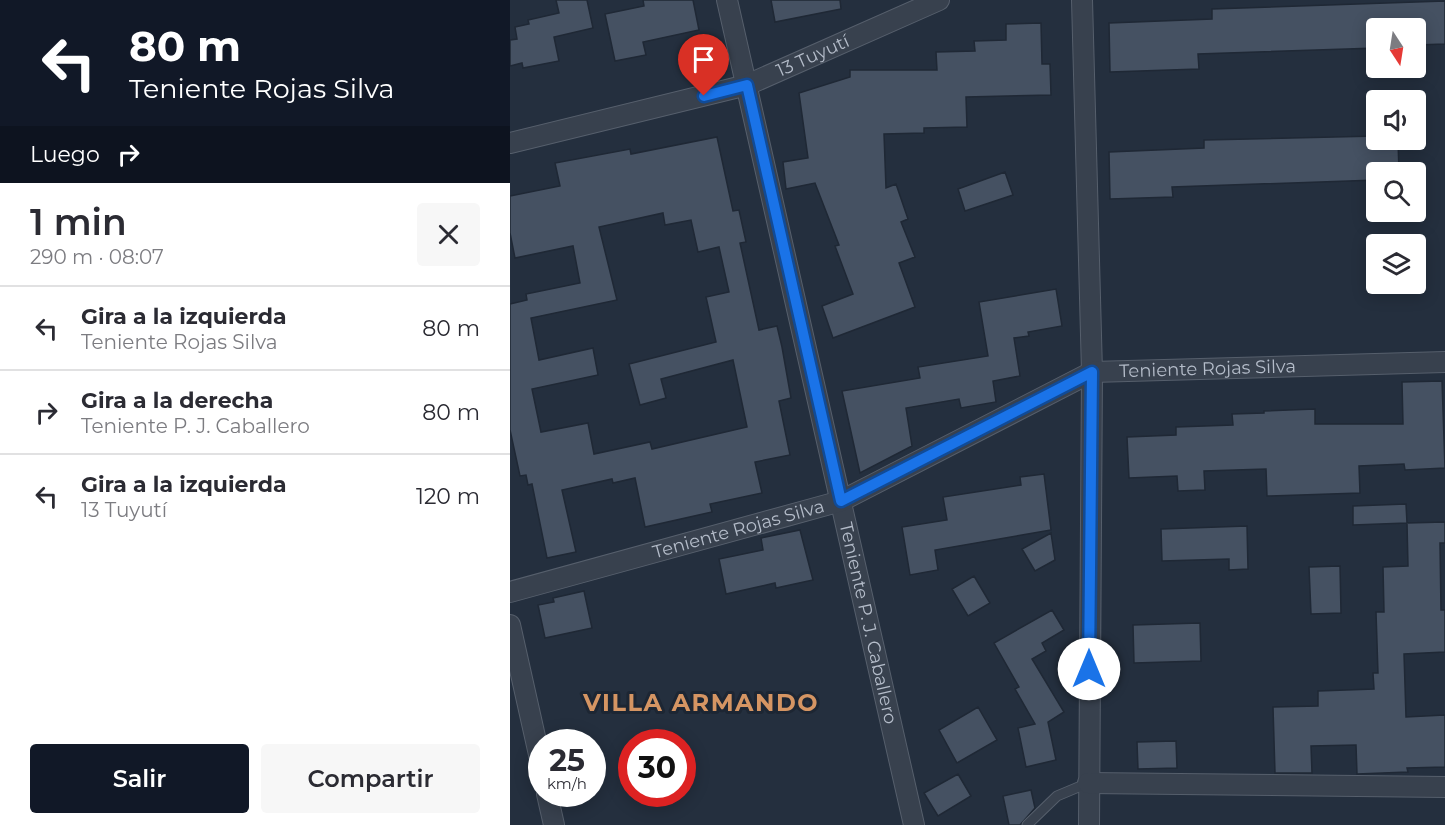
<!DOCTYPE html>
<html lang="es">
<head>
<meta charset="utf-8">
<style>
  body { margin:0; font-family:Montserrat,sans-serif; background:#f7f7f7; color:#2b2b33; height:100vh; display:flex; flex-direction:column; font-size:22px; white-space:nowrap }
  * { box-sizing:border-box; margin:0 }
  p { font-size:20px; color:#7c7c81 }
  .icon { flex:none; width:33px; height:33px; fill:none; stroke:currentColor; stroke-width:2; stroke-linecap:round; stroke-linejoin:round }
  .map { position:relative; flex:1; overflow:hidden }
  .details { display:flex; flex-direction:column; background:#fff; width:510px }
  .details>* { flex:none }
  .guide { background:#111827; color:#fff; overflow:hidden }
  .needle { width:39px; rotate:168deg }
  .fabs { position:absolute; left:856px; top:18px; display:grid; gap:12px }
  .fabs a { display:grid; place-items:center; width:60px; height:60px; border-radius:6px; background:#fff; box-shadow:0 3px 15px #0003; font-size:30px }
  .speed { position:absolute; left:18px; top:729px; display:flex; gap:12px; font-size:30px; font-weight:700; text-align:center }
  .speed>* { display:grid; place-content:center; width:78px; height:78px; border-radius:50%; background:#fff; box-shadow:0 3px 15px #0003; line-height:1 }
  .speed small { font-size:15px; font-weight:400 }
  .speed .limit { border:9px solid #d22; background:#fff; color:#111 }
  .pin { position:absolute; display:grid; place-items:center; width:51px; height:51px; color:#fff; margin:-62px -26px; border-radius:50% 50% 50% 0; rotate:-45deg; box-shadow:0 0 6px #0007 }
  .pin .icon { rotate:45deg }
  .me { position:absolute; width:66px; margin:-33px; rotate:0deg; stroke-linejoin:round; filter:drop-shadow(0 0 4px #0008) }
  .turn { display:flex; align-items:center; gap:21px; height:126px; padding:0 30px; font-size:27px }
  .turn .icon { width:78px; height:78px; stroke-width:2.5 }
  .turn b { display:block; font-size:42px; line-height:51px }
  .then { display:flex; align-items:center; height:57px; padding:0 30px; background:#0003; gap:12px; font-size:22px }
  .round { display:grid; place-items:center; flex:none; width:63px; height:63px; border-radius:6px; background:#f7f7f7 }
  .headline { display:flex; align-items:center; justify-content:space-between; height:102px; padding:0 30px }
  h1 { font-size:36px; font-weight:600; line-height:45px }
  .action { display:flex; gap:12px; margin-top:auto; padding:12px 30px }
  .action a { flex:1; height:69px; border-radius:6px; background:#111827; color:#fff; font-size:24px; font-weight:600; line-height:69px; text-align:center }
  .action a+a { background:#f7f7f7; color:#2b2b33 }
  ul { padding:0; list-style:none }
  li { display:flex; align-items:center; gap:18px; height:84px; padding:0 30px; border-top:2px solid #e1e1e2 }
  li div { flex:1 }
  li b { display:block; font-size:22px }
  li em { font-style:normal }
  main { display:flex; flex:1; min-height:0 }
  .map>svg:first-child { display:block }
  .building { fill:#455162; stroke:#1f2835; stroke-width:1.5; fill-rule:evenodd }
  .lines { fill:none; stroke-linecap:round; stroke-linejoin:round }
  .lane-casing { stroke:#565f6c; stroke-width:11 }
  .street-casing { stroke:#565f6c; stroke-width:22 }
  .lane { stroke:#38414e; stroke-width:9 }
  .street { stroke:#38414e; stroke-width:20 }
  .route-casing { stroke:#114b97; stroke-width:15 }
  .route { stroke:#1a73e8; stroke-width:10 }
  .labels { text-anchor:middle; stroke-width:6; stroke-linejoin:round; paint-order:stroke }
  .street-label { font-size:18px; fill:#b4bcc9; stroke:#1d2633 }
  .district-label { font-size:24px; font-weight:bold; letter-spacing:1.5px; fill:#d59563; stroke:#1d2633 }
</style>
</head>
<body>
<main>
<section class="details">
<div class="guide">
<div class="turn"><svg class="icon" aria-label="left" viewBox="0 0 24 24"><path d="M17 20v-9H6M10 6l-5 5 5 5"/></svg><div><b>80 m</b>Teniente Rojas Silva</div></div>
<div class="then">Luego<svg class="icon" aria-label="right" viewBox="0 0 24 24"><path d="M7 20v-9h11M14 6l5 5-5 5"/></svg></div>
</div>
<div class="headline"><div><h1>1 min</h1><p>290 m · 08:07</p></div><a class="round"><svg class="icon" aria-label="close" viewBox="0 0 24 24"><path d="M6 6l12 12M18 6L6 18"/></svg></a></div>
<ul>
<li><svg class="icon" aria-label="left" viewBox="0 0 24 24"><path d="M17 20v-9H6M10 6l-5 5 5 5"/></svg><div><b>Gira a la izquierda</b><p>Teniente Rojas Silva</p></div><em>80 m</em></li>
<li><svg class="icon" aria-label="right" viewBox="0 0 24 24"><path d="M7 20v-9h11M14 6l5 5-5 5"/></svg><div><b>Gira a la derecha</b><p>Teniente P. J. Caballero</p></div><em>80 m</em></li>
<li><svg class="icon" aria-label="left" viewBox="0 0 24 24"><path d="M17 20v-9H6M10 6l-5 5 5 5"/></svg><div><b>Gira a la izquierda</b><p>13 Tuyutí</p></div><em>120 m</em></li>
</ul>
<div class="action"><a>Salir</a><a>Compartir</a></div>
</section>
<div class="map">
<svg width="935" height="825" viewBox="0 0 935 825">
  <rect width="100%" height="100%" fill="#242f3e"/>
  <!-- building -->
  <path class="building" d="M46 0H77L83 28 44 37 49 61 13 68 12 63 0 66V40L7 39 5 27 19 24 18 20 49 13Z
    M133 0H183L189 30 133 42 136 55 105 61 95 14 134 6Z
    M261 0H330L331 9 265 22Z
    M935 1V44L906 45V28H867V48L688 54 689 69 600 72 599 23 702 19V9Z
    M531 23 532 64H540L541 95 456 97 457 127 414 128V133L374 134 376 188 386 184 398 219 391 222 405 257 389 263 405 307 323 338 312 306 343 294 325 246 329 245 305 183 276 189 273 162 298 158 289 93 340 77V70H427L426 52 465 51 464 41 496 40V24Z
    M867 136V140H888L889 172H867V180L662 187 663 197 600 199 599 152 694 148V140Z
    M207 137 223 211 229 210 236 242 230 243 249 330 267 326 272 347 281 398 269 401 280 455 245 462 252 493 200 504 202 512 135 527 125 478 103 483 102 479 52 490 66 552 37 558 22 484 18 485 16 475 10 476 0 430V304L17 300 16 294 70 283 63 246 5 258 0 233V196L50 186 45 163 120 149 121 154ZM153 213 155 225 181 220 188 252 209 247 219 292 196 297 206 342 119 364 130 405 156 398 151 379 223 360 237 427 142 449 140 442 84 454 78 423 31 432 22 389 88 375 83 348 29 360 21 318 107 300 89 227Z
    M495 172 503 195 455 211 448 189Z
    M546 289 552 326 518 332 519 336 504 338 510 376 483 381 486 402 451 408 449 399 396 408 402 446 350 473 332 391 410 378 408 367 478 356 469 302Z
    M932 381 935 468 895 470 894 464 849 466 850 493 757 496 756 469 694 471 695 490 668 491 667 476 619 478 617 437 666 435V427L723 425 722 414 754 413V411L805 409V424H893L892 382Z
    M534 474 541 530 425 550 428 570 400 575 392 527 437 520 433 497 511 485 510 477Z
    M896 504 897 523 843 525V506Z
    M935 522V543H930L931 610H935V652L894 654 896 717 935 715V767L897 768 898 772 847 774 846 745 801 746 802 773H765L763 707 808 706V691L864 689 863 673H868L866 612H874L873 567 898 566 897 523Z
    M737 526 738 569 719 570V559L652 561 651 529Z
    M290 530 303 580 266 588 265 583 216 594 209 559 253 550 251 538Z
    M541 533 545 560 525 571 512 549Z
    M830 566 831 613 801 614 799 567Z
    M464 576 480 603 458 616 442 589Z
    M74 591 82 628 35 638 28 605 44 602 43 598Z
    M542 610 554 630 532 643 536 651 522 659 554 712 538 722 546 760 516 767 508 728 525 724 505 689 509 687 484 643Z
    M690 623 691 661 624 663 623 625Z
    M468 707 487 740 447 763 429 730Z
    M666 741 667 768 628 769 627 742Z
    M448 774 461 796 428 816 414 793Z
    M521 790 525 808 510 825H499L493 796Z"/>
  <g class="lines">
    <!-- lane casing -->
    <g class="lane-casing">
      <path id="lane" d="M517 825 547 796 578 783"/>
    </g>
    <!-- street casing -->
    <g class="street-casing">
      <g id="street">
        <path id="s1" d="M217 0 404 825"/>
        <path d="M572 0 582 372 579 825"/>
        <path id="s2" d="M0 143 237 85 429 0"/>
        <path id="s3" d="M0 592 331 501 582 372 935 362"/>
        <path d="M0 625 32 768"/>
        <path d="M578 783 935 787"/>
        <path d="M37 794 44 825"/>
      </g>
    </g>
    <!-- lane -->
    <use href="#lane" class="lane"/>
    <!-- street -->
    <use href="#street" class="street"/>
  </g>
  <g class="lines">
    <!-- route casing -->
    <g class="route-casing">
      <path id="route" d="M194 96 237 85 331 501 582 372 579 669"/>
    </g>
    <!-- route -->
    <use href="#route" class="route"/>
  </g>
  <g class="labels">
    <!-- street labels -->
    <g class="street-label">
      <text dy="6" stroke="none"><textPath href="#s2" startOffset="316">13 Tuyutí</textPath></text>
      <text dy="6" stroke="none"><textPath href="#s3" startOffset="741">Teniente Rojas Silva</textPath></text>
      <text dy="6" stroke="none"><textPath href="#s3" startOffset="237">Teniente Rojas Silva</textPath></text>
      <text dy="6" stroke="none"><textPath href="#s1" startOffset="639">Teniente P. J. Caballero</textPath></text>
    </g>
    <!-- district labels -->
    <g class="district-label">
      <text x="191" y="711">VILLA ARMANDO</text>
    </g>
  </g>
</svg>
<div class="fabs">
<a><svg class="needle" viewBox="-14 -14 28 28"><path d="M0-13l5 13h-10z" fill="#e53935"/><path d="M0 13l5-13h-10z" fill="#7c7c81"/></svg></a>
<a><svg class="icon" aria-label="sound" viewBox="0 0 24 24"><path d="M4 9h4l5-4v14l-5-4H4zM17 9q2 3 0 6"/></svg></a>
<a><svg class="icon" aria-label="search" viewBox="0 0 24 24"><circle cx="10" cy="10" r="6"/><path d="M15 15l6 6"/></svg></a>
<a><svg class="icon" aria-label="layers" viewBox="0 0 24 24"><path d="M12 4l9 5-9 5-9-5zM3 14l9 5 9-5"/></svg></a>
</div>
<div class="speed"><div>25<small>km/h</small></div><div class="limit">30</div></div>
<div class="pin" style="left:194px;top:96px;background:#d93025"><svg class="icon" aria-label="arrive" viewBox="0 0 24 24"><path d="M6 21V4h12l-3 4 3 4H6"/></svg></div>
<svg class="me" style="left:579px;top:669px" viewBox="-20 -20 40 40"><circle r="19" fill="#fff"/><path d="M0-13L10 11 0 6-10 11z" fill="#1a73e8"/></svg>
</div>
</main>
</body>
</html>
